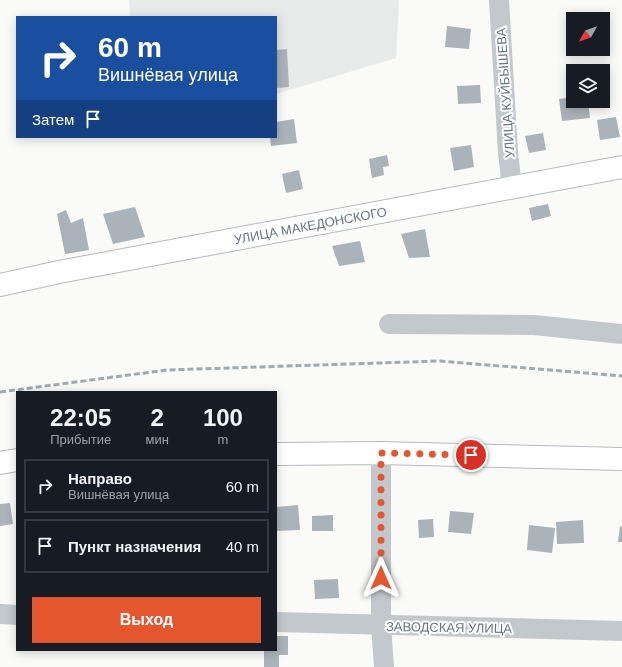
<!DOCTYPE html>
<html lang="ru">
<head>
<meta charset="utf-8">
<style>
  body { margin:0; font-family:Arial,sans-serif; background:#20242c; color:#f1f3f6; height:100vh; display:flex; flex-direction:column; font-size:15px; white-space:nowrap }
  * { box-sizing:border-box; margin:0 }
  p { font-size:13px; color:#9ea1a6 }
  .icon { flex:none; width:22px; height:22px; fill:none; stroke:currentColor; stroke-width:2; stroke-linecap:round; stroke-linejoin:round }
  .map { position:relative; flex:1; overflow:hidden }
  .drawer { position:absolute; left:16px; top:391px; width:261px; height:260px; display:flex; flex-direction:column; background:#171b24; border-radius:0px; box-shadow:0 2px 10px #0003 }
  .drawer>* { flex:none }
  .guide { position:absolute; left:16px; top:16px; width:261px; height:122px; border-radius:0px; box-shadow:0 2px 10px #0003; background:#1a4fa0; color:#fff; overflow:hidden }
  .needle { width:26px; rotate:230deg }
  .tools { position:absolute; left:566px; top:12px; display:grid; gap:8px }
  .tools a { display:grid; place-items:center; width:44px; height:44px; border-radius:0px; background:#171b24; box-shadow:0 2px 10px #0003; font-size:20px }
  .pin { position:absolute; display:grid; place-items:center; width:34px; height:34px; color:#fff; margin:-17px; border:2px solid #fff; border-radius:50%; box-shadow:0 1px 4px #0007 }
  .me { position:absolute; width:44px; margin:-22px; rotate:0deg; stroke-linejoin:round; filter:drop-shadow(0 0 3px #0008) }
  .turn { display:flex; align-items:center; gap:14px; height:84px; padding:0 16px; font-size:18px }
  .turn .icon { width:52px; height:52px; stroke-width:2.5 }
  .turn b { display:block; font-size:28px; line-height:34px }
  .then { display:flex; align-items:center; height:38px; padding:0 16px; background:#0003; gap:8px; font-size:15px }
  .eta { display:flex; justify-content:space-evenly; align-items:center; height:68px; text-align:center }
  .eta b { font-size:24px; font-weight:700; line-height:28px }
  .primary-button { display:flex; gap:8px; margin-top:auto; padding:8px 16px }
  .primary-button a { flex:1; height:46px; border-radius:0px; background:#e4572e; color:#fff; font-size:16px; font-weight:700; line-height:46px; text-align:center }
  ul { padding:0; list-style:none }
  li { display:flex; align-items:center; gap:12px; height:54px; margin:0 8px 6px; padding:0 8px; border:2px solid #363941; border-radius:0px }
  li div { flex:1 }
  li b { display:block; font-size:15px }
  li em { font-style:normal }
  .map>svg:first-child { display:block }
  .built { fill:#e8e9e9 }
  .building { fill:#aab3b9 }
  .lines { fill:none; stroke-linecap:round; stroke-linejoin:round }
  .major-casing { stroke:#b5babe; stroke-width:24 }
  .minor { stroke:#c3c8cc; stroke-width:20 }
  .major { stroke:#fff; stroke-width:22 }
  .rail { stroke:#a2aab0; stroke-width:3; stroke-dasharray:6 3; stroke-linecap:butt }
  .route { stroke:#e4572e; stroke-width:7; stroke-dasharray:0 12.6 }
  .labels { text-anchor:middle; stroke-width:4; stroke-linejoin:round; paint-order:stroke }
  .street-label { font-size:13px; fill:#657683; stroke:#fff }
</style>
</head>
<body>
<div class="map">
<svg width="622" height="667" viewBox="0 0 622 667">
  <rect width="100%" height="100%" fill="#fafaf8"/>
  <!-- built -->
  <path class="built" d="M129 0H399L396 58 276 94V17H130Z"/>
  <!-- building -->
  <path class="building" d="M447 26 471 29 469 49 445 47Z
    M603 27H605L606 42H603Z
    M287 49 289 87 276 88V50Z
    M480 85 481 103 458 104 457 86Z
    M573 97V101H588L590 118 562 121 559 99Z
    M616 117 620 137 600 140 597 120Z
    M294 119 297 143 271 146 270 137H276V122Z
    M543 133 546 150 529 153 525 136Z
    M471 145 474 167 454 171 450 148Z
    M387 155 389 166 383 167 384 175 372 178 369 159Z
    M299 170 303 189 286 193 282 174Z
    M548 204 551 216 532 221 529 208Z
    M135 207 145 237 113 244 103 214Z
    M66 210 71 223 83 218 89 250 65 254 57 214Z
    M425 229 430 257 409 258 401 234Z
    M360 241 365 262 339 266 332 246Z
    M10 503 13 524 0 526V504Z
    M298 505 300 530 276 531V507Z
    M450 511 474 513 471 534 448 532Z
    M333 515V531H312V516Z
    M433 519 434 537 419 538 418 520Z
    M583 520 584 543 557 544 556 522Z
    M529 525 555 528 552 553 527 550Z
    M620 526 622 527V542H618Z
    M338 579 339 598 315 599 314 580Z
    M276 636H288V655H279V667H264V650H276Z"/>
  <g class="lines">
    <!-- major casing -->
    <g class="major-casing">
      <g id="major">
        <path id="s1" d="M0 285 59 272 622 167"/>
        <path d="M276 454 381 453 622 459"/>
        <path d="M0 463 17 460"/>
      </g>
    </g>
    <!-- minor -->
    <path class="minor" d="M499 0 508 153 512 187
      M389 324 534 325 622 334
      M381 453V625L384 667
      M0 614 17 615
      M276 622 622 631"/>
    <!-- major -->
    <use href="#major" class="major"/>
    <!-- rail -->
    <path class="rail" d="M0 392 167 370 440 361 622 376"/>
  </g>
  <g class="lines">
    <!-- route -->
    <path class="route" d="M381 578V453L471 455"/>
  </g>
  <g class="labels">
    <!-- street labels -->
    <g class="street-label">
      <text transform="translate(505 93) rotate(-94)" y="5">УЛИЦА КУЙБЫШЕВА</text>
      <text dy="5" stroke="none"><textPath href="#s1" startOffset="316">УЛИЦА МАКЕДОНСКОГО</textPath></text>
      <text transform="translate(449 627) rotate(1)" y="5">ЗАВОДСКАЯ УЛИЦА</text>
    </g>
  </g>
</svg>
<div class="tools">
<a><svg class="needle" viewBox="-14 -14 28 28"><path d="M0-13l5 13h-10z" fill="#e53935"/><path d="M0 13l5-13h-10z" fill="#9ea1a6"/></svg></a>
<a><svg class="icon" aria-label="layers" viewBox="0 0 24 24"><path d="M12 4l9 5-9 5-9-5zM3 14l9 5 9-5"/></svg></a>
</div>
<div class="pin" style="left:471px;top:455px;background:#d93025"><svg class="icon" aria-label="arrive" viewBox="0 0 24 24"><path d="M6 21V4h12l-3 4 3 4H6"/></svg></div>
<svg class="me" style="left:381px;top:578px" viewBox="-20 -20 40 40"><path d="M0-17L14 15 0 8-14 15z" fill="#e4572e" stroke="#fff" stroke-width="4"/></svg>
<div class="guide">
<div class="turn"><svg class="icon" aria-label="right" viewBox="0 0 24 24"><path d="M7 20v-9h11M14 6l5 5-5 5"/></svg><div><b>60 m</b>Вишнёвая улица</div></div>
<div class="then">Затем<svg class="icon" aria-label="arrive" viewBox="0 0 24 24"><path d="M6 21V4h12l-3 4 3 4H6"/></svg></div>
</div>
<section class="drawer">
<div class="eta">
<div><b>22:05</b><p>Прибытие</p></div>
<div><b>2</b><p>мин</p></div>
<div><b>100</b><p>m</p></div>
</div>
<ul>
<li><svg class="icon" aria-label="right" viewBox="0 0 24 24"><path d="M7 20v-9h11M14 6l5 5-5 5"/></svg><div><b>Направо</b><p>Вишнёвая улица</p></div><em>60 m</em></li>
<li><svg class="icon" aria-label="arrive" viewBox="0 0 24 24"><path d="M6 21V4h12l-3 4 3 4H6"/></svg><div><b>Пункт назначения</b></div><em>40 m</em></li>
</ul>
<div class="primary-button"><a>Выход</a></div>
</section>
</div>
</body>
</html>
